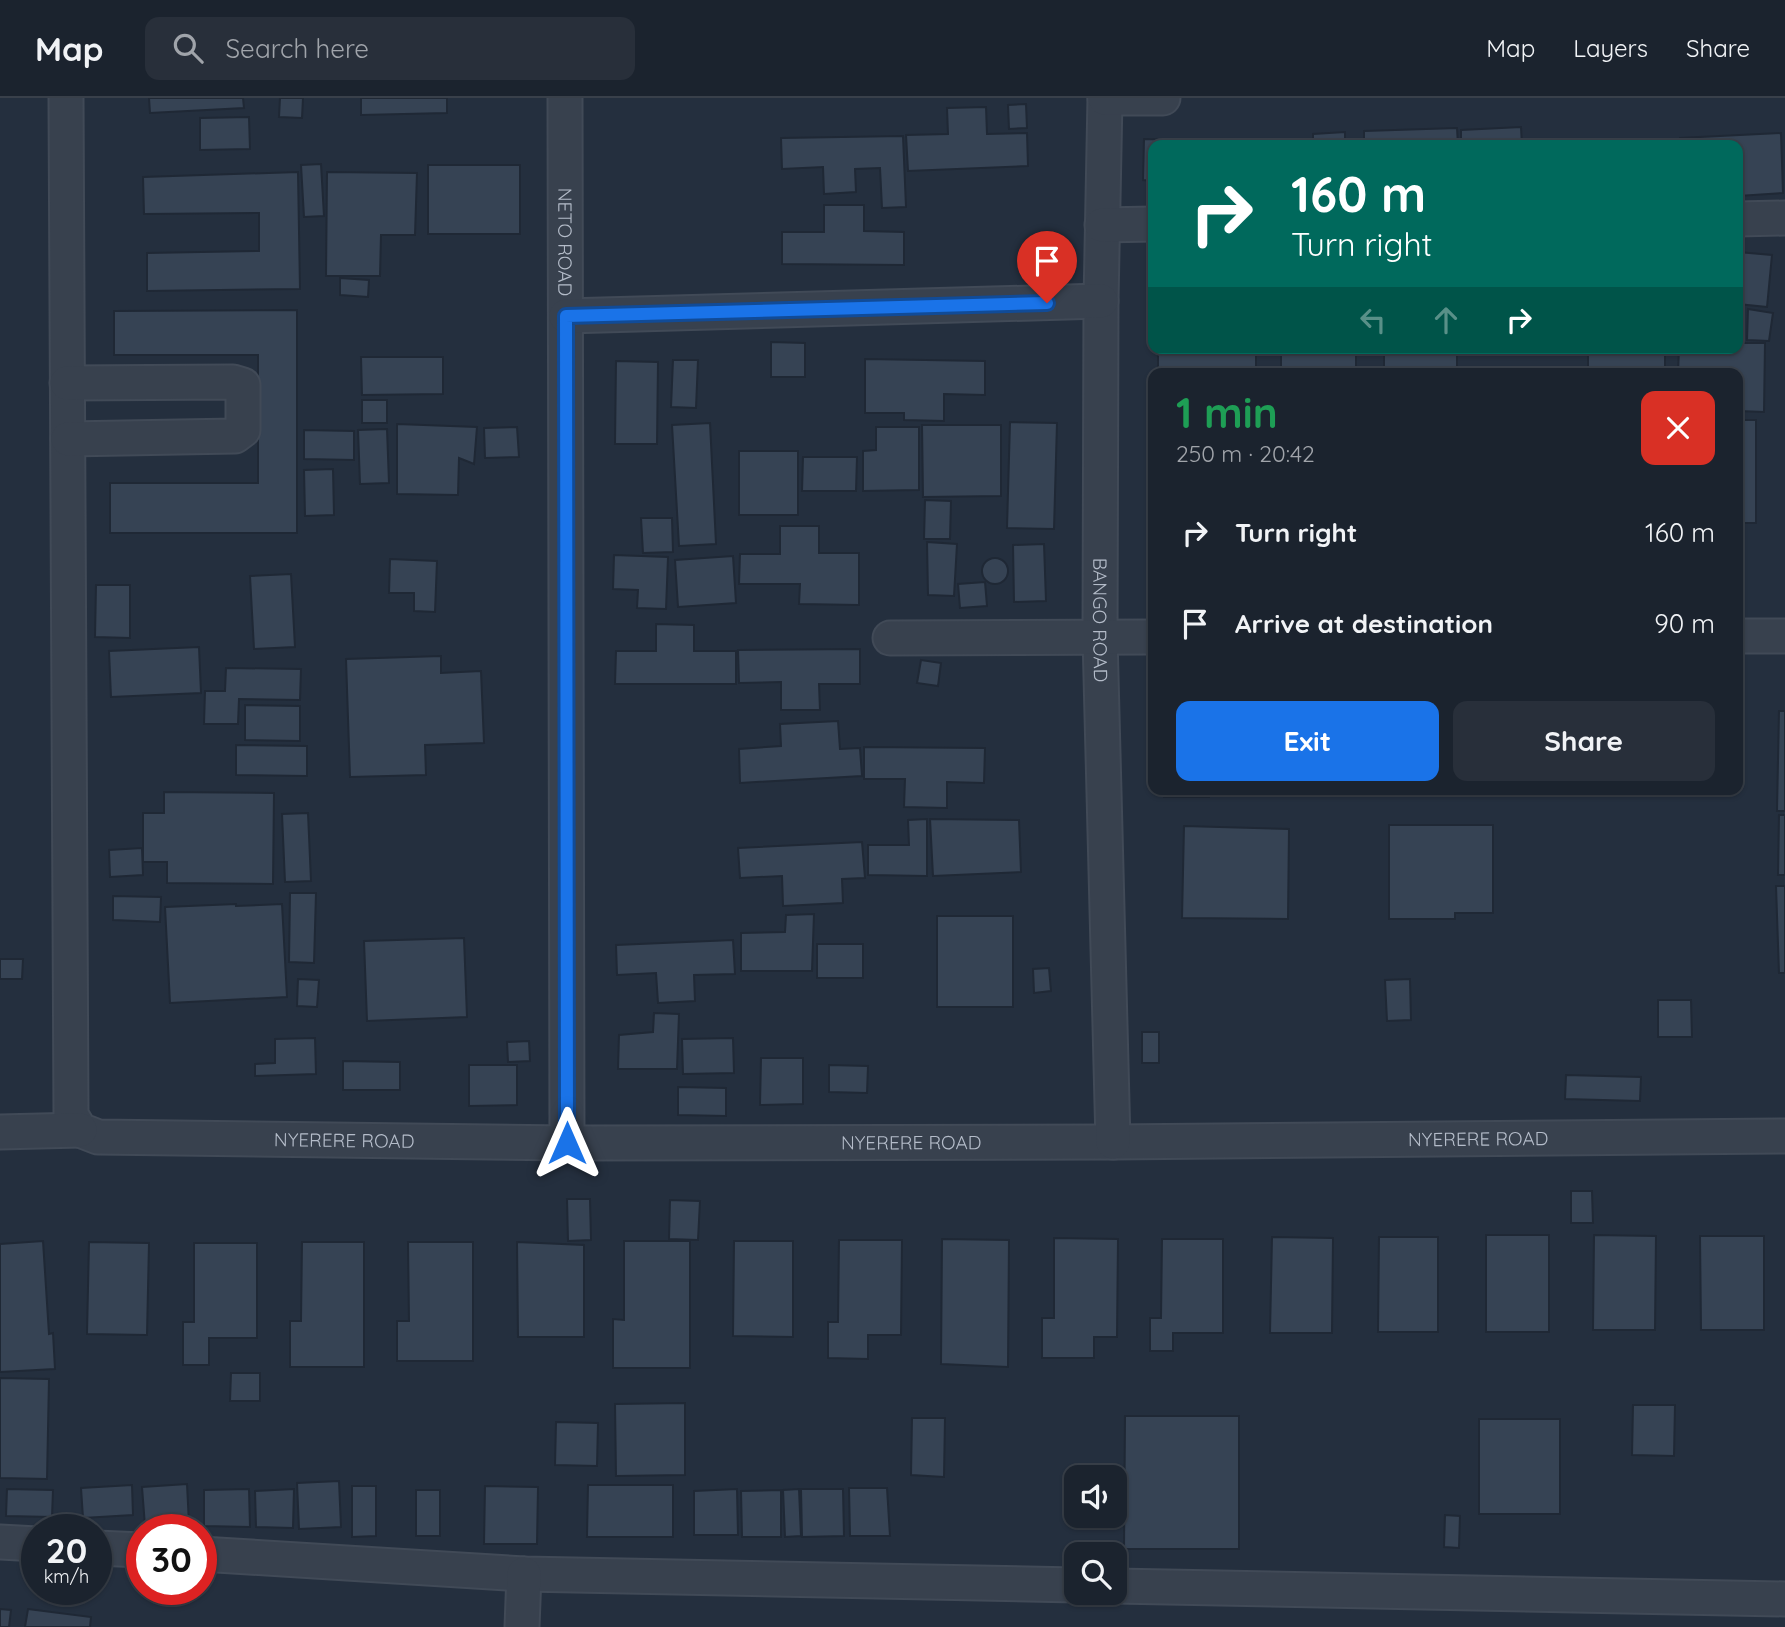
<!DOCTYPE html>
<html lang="en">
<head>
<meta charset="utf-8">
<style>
  body { margin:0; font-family:Quicksand,sans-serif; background:#282f3a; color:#f1f3f6; height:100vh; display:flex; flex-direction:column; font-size:26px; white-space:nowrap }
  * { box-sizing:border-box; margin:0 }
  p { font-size:23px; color:#a0a4aa }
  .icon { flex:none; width:38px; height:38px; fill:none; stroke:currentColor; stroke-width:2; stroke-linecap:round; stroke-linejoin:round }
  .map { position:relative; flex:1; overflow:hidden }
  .drawer { position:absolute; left:1148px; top:270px; width:595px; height:427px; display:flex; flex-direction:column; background:#1b232e; border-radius:14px; box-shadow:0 2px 5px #0004,0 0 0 2px #39404a }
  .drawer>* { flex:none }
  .hud { position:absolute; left:1148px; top:42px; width:595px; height:214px; border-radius:14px; box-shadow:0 2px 5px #0004,0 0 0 2px #39404a; background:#00695c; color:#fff; overflow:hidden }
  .buttons { position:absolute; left:1064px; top:1367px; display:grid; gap:14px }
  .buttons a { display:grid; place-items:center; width:63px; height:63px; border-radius:14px; background:#1b232e; box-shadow:0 2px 5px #0004,0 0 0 2px #39404a; font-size:35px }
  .speed { position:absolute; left:21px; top:1416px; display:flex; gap:14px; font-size:35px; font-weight:700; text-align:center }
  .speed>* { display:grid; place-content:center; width:91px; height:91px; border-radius:50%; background:#1b232e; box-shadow:0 2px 5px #0004,0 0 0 2px #39404a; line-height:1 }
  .speed small { font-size:18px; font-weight:400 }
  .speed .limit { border:10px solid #d22; background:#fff; color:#111 }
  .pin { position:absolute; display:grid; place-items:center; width:60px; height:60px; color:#fff; margin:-72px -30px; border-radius:50% 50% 50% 0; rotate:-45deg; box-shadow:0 0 7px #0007 }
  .pin .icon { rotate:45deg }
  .me { position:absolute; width:77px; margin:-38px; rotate:0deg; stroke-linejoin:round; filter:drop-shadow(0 0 5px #0008) }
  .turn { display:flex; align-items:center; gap:24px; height:147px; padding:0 28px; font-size:32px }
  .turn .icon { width:91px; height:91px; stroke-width:2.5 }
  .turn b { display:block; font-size:49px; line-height:60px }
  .lanes { display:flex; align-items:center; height:66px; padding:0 28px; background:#0003; justify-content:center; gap:35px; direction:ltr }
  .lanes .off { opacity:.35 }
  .round { display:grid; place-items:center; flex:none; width:74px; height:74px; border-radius:14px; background:#282f3a }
  .headline { display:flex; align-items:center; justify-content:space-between; height:119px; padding:0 28px }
  h1 { font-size:42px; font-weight:700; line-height:52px; color:#1e9e55 }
  .cta { display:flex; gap:14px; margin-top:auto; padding:14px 28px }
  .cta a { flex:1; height:80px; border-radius:14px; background:#1a73e8; color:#fff; font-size:28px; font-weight:700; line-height:80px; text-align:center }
  .cta a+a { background:#282f3a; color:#f1f3f6 }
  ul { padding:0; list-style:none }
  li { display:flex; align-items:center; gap:21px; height:91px; padding:0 28px }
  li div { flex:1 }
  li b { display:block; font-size:26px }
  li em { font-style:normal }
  header { display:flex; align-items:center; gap:42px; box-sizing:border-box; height:98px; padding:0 35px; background:#1b232e; border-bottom:2px solid #39404a }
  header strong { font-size:33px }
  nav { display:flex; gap:38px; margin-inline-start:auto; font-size:24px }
  .search { width:490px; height:63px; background:#282f3a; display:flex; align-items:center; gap:18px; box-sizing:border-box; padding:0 24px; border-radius:14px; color:#a0a4aa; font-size:26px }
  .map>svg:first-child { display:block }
  .building { fill:#364354; stroke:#1f2835; stroke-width:2 }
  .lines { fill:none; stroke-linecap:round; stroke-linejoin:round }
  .minor-casing { stroke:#414a57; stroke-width:37 }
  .minor { stroke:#38414e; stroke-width:33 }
  .route-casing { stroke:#114b97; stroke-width:18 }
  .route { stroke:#1a73e8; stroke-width:12 }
  .labels { text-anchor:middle; stroke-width:7; stroke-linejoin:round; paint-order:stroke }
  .street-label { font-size:19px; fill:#b4bcc9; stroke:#1d2633 }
</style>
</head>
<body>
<header>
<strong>Map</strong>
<div class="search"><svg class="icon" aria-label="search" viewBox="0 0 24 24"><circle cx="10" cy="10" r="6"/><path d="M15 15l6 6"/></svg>Search here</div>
<nav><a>Map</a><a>Layers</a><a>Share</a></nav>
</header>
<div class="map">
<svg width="1785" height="1529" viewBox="0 0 1785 1529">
  <rect width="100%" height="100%" fill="#242f3e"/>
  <!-- building -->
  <path class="building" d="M149 0H243L244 10 150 15Z
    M280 0H303L302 20 279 19Z
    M361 0H447V15L361 17Z
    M1026 6 1027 30 1009 31 1008 7Z
    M986 9 987 36 1027 35 1028 68 908 73 906 37 948 36 947 10Z
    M249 19 250 51 200 52V20Z
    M1521 29 1522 47H1461V32Z
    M1457 30 1458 47H1364V33Z
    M1345 34V47H1313V36Z
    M1781 35 1783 95 1738 98V47H1680V40Z
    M903 38 906 109 882 110 880 70 855 71 856 94 824 96 823 69 782 71 781 40Z
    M1144 41 1176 42 1175 47H1153V83L1143 82Z
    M1272 42V47H1181V45Z
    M321 66 324 118 304 119 301 67Z
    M428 67H520V136H428Z
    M298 74 300 191 147 193V155L259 153V115L144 116 143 79Z
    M327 74 417 75 415 137H381L380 178H326Z
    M824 107H864V133L904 134V167L782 166V134H824Z
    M1738 154 1772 157 1767 209 1738 206Z
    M340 180 369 182 368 199 340 197Z
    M1748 211 1773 215 1769 243 1747 242Z
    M297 212V435H110V385H258V257H114V213Z
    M771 244 805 245V279H771Z
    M1738 245H1765L1764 314 1738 313V275H1678L1679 250H1738Z
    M1158 250H1256V275H1158Z
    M1281 250H1356V275H1281Z
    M1384 250H1457V275H1384Z
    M1588 250H1665V275H1588Z
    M361 259H443V296L362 297Z
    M865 261 985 263V297L944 296V323L904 322V315H865Z
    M673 262H698L696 310 671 309Z
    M616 263 658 264 657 346H615Z
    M362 302H387V325H362Z
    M1738 322H1756V425H1738Z
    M1010 324 1057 325 1054 431 1007 430Z
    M710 325 716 446 679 448 672 327Z
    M397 326 477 329 474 366 459 360 458 397 397 396Z
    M922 327H1001V398L923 399Z
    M517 329 519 359 485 360 484 330Z
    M876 329H919V392L863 393V353L876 352Z
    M387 331 389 385 360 386 358 332Z
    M304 332 354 333V362L304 361Z
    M739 353H798V417H739Z
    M803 359H857L856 393H802Z
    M333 371 334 417 305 418 304 372Z
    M925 402 951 403 950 441H924Z
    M641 420H672L673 454 643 455Z
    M780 428H819V455H859V507L799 506 800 486H739L740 456H780Z
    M927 444 957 446 954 498 928 497Z
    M1044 446 1046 503 1014 504 1013 447Z
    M614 457 668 459 666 511 637 510 638 492 613 491Z
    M733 458 736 505 678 509 675 462Z
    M982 473a13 13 0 1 1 26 0a13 13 0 1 1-26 0Z
    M390 461 437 463 435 514 414 513V495H389Z
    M291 476 295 549 254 551 250 478Z
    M985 484 987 508 960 510 958 486Z
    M96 487H130V540L95 539Z
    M656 526 694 527V553H736V586H615L616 553H656Z
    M199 549 201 595 111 599 109 553Z
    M860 551V586H819L820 612H781V584L739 585 738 552Z
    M441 558V575L481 573 484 645 425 647 426 677 350 679 346 561Z
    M921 562 941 565 938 588 917 585Z
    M226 570 301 571 300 602 239 601 238 626H204L205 593H225Z
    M1151 591H1153V641H1152Z
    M245 607 300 608V643L245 642Z
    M1779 613H1785V713H1777Z
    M838 623 840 651 860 650 862 678 740 685 739 651 781 648 780 626Z
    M236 647 307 648V678L236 677Z
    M864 649 985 650 984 685 947 684V710L904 709 905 681H864Z
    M1164 691H1209V699H1164Z
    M1370 691H1413V694L1370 693Z
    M164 694 274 695 273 786 167 785V764H143V715H164Z
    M308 715 311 783 285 784 282 716Z
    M1779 717H1785V777H1778Z
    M927 721V778L868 777V747H909L908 722Z
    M930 721 1019 722 1021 774 933 778Z
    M1389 727H1493V815H1455V821H1389Z
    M1184 728 1289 731 1288 821 1182 820Z
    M862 744 865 780 842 781 843 805 783 808 782 778 740 780 738 750Z
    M142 750 143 777 110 779 109 752Z
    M1776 788H1785V875H1779Z
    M290 795H316L314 865 289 864Z
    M113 798 161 799 160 824 113 822Z
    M236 806V808L282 806 287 899 170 905 165 809Z
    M814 816 812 873H741V835L785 834 786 817Z
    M937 818H1013V909H937Z
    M464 840 467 919 367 923 364 843Z
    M733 842 735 876 694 877 695 903 658 905 656 875 617 877 616 847Z
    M817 846H863V880H817Z
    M0 861H23L22 881H0Z
    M1049 870 1051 893 1034 895 1033 871Z
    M298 881 319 882 317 909 297 908Z
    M1410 881 1411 922 1387 923 1385 882Z
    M1658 902H1691L1692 939H1658Z
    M654 915 679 916 677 971H618L619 937 653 934Z
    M1142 934H1159V965H1142Z
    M315 940 316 976 255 978V966L275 965V941Z
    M733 940 734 975 683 976 682 941Z
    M529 943 530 963 508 964 507 944Z
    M761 960H803V1006L760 1007Z
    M343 963 400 964V992H343Z
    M469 967H517V1007L469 1008Z
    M829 967 868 968 867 995 829 994Z
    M1566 977 1641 979 1640 1003 1565 1001Z
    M678 989 726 990V1018L678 1017Z
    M1571 1093H1592L1593 1125H1571Z
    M567 1101H590L591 1142 568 1143Z
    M670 1102 700 1103 698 1142 669 1141Z
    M1486 1137H1549V1234H1486Z
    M1594 1137 1656 1138 1655 1232H1593Z
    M1700 1138H1764V1232H1701Z
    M1272 1139 1333 1140 1332 1235H1270Z
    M1379 1139H1438V1234H1378Z
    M1054 1140 1118 1141 1117 1239H1094V1260H1042V1220H1054Z
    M942 1141 1009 1142 1008 1269 941 1266Z
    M1162 1141H1223V1235H1173V1253H1150V1220H1161Z
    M839 1142H902L901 1237H868V1261L828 1260V1224H838Z
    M43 1143 49 1236 53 1235 55 1271 0 1274V1146Z
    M624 1143H690V1270H613V1221L624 1222Z
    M734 1143H793V1239L733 1238Z
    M89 1144 149 1145 147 1237 87 1236Z
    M302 1144H364V1269H290V1223H301Z
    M408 1144H473V1263H397V1223H409Z
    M517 1144 584 1147V1239H518Z
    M194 1145H257V1240H209V1267H183V1224H194Z
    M231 1275H260V1303H230Z
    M0 1280 49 1281 47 1381 0 1380Z
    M685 1305V1377L616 1378 615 1306Z
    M1633 1307H1675L1674 1358 1632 1357Z
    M1125 1318H1239V1451H1124Z
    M912 1320H945L944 1379 911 1377Z
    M1479 1321H1560V1416H1479Z
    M556 1324 598 1325 597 1368 555 1367Z
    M339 1383 341 1429 299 1431 297 1385Z
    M187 1386 189 1426 145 1428 142 1389Z
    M132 1387 133 1417 83 1420 81 1390Z
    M588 1387H673V1439H587Z
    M352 1388H376V1438L352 1439Z
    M485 1388 538 1389 537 1446H484Z
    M849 1390H887L890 1438H850Z
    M7 1391 53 1392 52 1419 6 1418Z
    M249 1391 250 1429 204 1428V1392Z
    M294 1391 293 1430 256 1429 255 1393Z
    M737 1391 738 1437H694V1393Z
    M799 1391 801 1438 785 1439 783 1392Z
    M801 1391H843L844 1438 802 1439Z
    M416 1392H440V1438H416Z
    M781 1392V1439H742L741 1393Z
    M1445 1417 1460 1418 1459 1450 1444 1449Z
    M0 1511 11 1512 9 1529H0Z
    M28 1511 91 1519 90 1529H25Z"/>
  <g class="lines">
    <!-- minor casing -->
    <g class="minor-casing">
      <g id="minor">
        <path id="s1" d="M66 0 71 1017 80 1032 98 1039 567 1045 1113 1044 1785 1038"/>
        <path id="s2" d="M565 0 567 1045"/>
        <path id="s3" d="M1105 0 1101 203 1100 539 1113 1044"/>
        <path d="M1105 0H1163"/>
        <path d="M1738 121 1785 120"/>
        <path d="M1102 127 1153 126"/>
        <path d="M566 218 1101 203"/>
        <path d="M67 285 233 284 243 287V332L235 338 68 341"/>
        <path d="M1738 538H1785"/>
        <path d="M890 540 1153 539"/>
        <path d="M0 1034 80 1032"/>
        <path d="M0 1444 37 1446"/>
        <path d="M96 1450 142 1452"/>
        <path d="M201 1456 524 1476 1076 1487"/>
        <path d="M1115 1488 1785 1501"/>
        <path d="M522 1529 524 1476"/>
      </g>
    </g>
    <!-- minor -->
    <use href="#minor" class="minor"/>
  </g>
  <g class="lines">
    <!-- route casing -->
    <g class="route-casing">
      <path id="route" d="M567 1045 566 218 1047 205"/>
    </g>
    <!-- route -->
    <use href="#route" class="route"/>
  </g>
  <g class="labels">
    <!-- street labels -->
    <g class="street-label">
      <text dy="7" stroke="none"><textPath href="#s2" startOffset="144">NETO ROAD</textPath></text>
      <text dy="7" stroke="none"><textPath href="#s3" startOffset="522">BANGO ROAD</textPath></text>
      <text dy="7" stroke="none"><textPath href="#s1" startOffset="2434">NYERERE ROAD</textPath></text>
      <text dy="7" stroke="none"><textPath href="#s1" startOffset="1300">NYERERE ROAD</textPath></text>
      <text dy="7" stroke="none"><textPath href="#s1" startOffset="1867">NYERERE ROAD</textPath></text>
    </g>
  </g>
</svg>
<div class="buttons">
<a><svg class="icon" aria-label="sound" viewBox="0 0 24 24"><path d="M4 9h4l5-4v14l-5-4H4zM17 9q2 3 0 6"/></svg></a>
<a><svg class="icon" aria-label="search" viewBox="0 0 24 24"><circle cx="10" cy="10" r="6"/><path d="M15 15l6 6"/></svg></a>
</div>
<div class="speed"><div>20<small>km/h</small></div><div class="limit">30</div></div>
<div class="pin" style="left:1047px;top:205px;background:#d93025"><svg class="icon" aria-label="arrive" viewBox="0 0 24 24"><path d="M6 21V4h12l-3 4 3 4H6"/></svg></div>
<svg class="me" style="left:567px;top:1045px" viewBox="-20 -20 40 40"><path d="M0-17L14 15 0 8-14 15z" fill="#1a73e8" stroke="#fff" stroke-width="4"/></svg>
<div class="hud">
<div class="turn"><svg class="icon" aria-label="right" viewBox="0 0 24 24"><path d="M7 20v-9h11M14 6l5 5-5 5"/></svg><div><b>160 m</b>Turn right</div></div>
<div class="lanes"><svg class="icon off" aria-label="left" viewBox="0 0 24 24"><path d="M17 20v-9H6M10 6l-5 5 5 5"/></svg><svg class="icon off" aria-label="ahead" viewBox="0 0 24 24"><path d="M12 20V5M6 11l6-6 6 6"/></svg><svg class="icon" aria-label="right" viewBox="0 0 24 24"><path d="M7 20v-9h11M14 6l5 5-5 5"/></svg></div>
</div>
<section class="drawer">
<div class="headline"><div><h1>1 min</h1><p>250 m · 20:42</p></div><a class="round" style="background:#d93025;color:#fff"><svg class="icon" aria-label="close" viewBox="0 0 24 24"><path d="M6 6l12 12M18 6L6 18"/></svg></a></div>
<ul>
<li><svg class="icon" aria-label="right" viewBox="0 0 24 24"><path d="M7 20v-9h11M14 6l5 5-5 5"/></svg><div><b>Turn right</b></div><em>160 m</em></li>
<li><svg class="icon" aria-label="arrive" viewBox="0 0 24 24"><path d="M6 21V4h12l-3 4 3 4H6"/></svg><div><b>Arrive at destination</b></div><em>90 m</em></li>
</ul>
<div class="cta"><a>Exit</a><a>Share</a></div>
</section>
</div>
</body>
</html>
